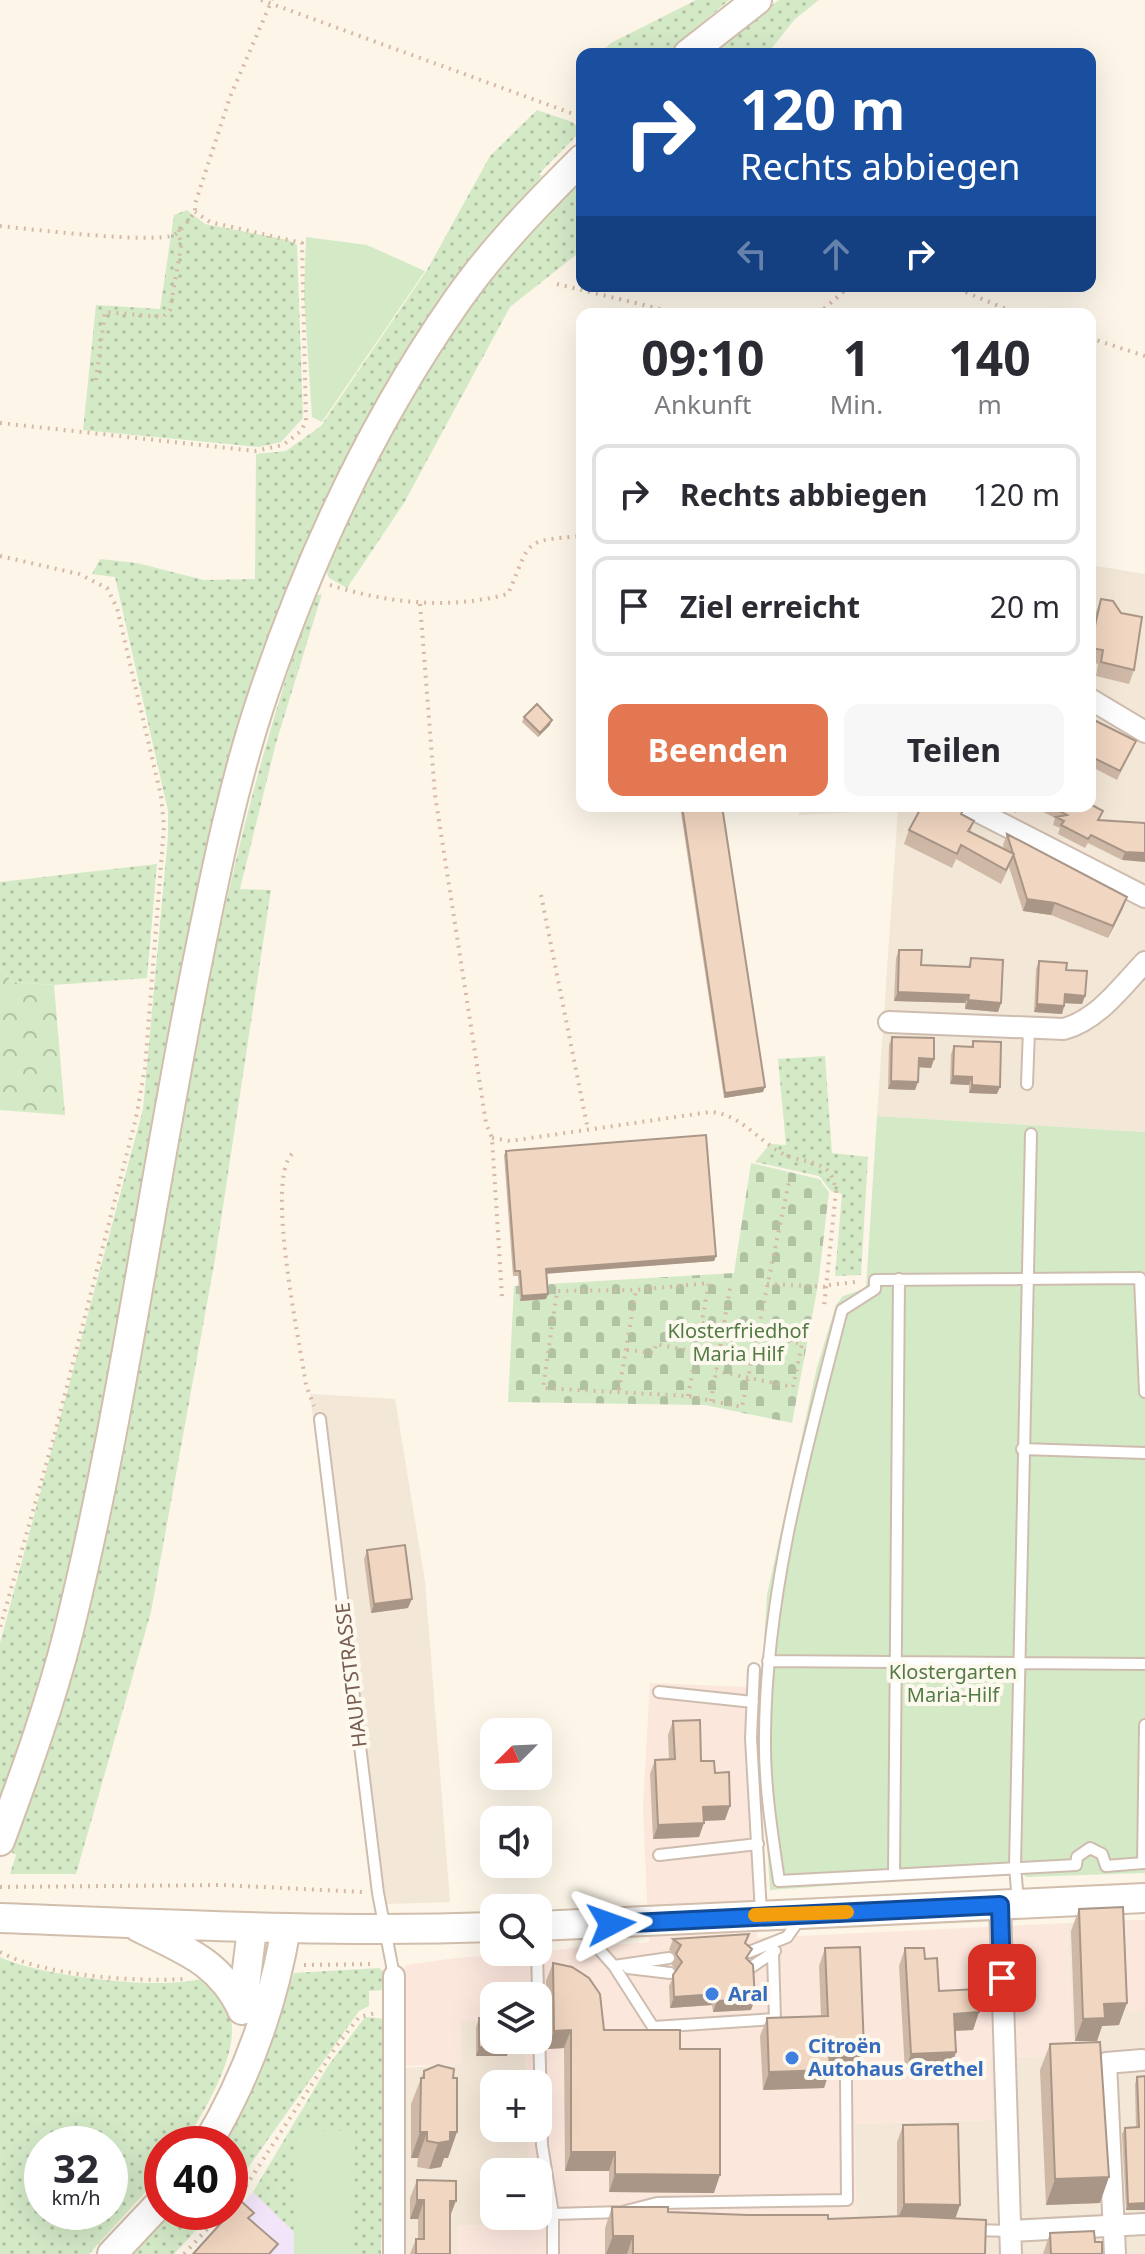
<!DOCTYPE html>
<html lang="de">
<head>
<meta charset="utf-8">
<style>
  body { margin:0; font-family:"Noto Sans",sans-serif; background:#f7f7f7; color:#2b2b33; height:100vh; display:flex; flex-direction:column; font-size:30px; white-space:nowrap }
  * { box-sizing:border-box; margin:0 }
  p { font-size:26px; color:#7c7c81 }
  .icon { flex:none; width:44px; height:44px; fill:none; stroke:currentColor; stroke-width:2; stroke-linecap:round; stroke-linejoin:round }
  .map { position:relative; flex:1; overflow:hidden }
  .drawer { position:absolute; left:576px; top:308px; width:520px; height:504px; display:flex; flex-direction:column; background:#fff; border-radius:16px; box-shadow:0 8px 32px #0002 }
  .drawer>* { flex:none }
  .top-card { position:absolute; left:576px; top:48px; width:520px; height:244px; border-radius:16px; box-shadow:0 8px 32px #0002; background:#1a4fa0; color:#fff; overflow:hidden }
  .needle { width:52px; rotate:246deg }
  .fabs { position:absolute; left:480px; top:1718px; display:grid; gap:16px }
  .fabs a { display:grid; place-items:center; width:72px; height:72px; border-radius:16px; background:#fff; box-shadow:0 8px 32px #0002; font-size:40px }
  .speed { position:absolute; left:24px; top:2126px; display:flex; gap:16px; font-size:40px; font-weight:700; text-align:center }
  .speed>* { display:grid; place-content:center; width:104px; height:104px; border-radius:50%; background:#fff; box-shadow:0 8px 32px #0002; line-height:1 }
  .speed small { font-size:20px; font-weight:400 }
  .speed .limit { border:12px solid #d22; background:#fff; color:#111 }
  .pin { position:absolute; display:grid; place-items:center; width:68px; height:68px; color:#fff; margin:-34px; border-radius:16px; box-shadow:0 4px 12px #0006 }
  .me { position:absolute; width:88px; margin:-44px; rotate:86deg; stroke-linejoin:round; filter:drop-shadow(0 0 6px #0008) }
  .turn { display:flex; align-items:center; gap:28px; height:168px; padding:0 32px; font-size:36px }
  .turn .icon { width:104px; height:104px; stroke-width:2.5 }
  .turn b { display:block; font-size:56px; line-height:68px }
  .lanes { display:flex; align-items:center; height:76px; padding:0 32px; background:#0003; justify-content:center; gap:40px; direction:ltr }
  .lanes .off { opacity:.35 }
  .eta { display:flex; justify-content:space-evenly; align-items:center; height:136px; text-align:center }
  .eta b { font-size:48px; font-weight:700; line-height:56px }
  .cta { display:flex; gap:16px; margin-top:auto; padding:16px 32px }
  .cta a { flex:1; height:92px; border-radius:16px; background:#e27752; color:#fff; font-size:32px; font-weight:700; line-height:92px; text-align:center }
  .cta a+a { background:#f7f7f7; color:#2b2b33 }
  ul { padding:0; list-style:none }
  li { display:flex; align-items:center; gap:24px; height:100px; margin:0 16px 12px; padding:0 16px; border:4px solid #e1e1e2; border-radius:16px }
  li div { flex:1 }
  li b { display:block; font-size:30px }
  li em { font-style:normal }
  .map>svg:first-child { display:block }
  .residential { fill:#f3e7d7 }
  .commercial { fill:#fce7dd }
  .education { fill:#f2e5f9 }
  .grass { fill:url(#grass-dots); fill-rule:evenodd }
  .forest { fill:url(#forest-crowns) }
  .cemetery { fill:url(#cemetery-stones) }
  .garden { fill:#d4eac7 }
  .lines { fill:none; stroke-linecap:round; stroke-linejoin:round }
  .lane-casing { stroke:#cebdaf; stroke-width:14 }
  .street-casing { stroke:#cebdaf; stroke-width:24 }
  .secondary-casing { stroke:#d1beac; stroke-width:32 }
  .path { stroke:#d6b9a3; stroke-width:4; stroke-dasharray:2 6; stroke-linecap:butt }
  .lane { stroke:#fff; stroke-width:10 }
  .street { stroke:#fff; stroke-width:20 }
  .secondary { stroke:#fff; stroke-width:28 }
  .wall { fill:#cfb8a6 }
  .shaded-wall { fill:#a99687 }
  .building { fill:#f1d6c1; stroke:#a99687; stroke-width:2 }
  .route-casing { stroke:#114b97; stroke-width:20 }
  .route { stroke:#1a73e8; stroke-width:14 }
  .slow { stroke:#f59e0b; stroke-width:14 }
  .shop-dot { fill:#3f7fe0; stroke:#fef9ef; stroke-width:3 }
  .labels { text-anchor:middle; stroke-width:8; stroke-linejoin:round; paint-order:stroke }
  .park-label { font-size:20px; fill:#537b44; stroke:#fef9ef }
  .street-label { font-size:20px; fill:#765d4d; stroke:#fef9ef }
  .shop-label { font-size:20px; font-weight:bold; fill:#366cbe; stroke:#fef9ef; text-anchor:start }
</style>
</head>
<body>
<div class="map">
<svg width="1145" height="2254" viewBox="0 0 1145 2254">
  <defs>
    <pattern id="grass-dots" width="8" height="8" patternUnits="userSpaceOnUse" patternTransform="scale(2)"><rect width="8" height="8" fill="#d4eac7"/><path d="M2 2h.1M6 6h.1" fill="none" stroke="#b1c1a4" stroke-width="1.8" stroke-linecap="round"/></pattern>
    <pattern id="forest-crowns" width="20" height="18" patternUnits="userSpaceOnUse" patternTransform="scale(2)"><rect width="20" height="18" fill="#d4eac7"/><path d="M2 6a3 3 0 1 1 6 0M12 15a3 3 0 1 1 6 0" fill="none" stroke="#b1c1a4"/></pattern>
    <pattern id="cemetery-stones" width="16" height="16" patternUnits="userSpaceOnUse" patternTransform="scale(2)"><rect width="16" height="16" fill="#d4eac7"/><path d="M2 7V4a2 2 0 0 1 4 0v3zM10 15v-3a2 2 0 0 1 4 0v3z" fill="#b1c1a4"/></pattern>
  </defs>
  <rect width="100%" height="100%" fill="#fcf5e8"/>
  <!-- residential -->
  <path class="residential" d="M1090 565 1145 574V1132L877 1116 898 810 799 815V806H1090Z
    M310 1394 395 1399 425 1581 450 1902 387 1904 371 1888Z
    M1125 1920 1128 2011H1145V2254H664L663 2221 855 2124 992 2120 990 2058 1073 2055 1068 1923Z
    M460 2020H494V2040H525L527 2084H494V2128H528L530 2172H494V2216H531V2223L458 2226 457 2254H403L400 2068 461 2065Z"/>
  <!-- commercial -->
  <path class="commercial" d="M650 1683 747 1687 745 1732 757 1938 1068 1923 1073 2055 991 2058 992 2120 855 2124 857 2216 663 2221 664 2254H457V2226L531 2223V2216H538V2172H530L528 2128H538V2084H527L525 2040H538V1996H494V2020L461 2021V2065L401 2066 403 1972 406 1965 456 1958 649 1942 643 1808Z
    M1125 1920H1145V2011L1128 2012Z"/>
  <!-- education -->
  <path class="education" d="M253 2192 294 2232V2254H198Z"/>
  <!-- grass -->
  <path class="grass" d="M696 0H729L666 54H598L611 43Z
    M779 0H819L795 19 767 54H706Z
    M537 110 572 122 582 130 539 174 542 176C512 211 478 245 452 283 379 387 319 503 273 621 241 705 220 794 200 881 169 1023 145 1167 119 1310 90 1475 60 1643 0 1800V1643L143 1109 168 836V811L115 577 92 574 100 559 137 563 204 580 255 579 256 454 286 451 321 426 427 270 490 156Z
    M575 183 582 187V250L510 307 404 503 347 588 329 578 325 567C363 484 402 398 457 324 493 274 534 229 575 183Z
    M187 210 205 224 288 240 297 245 303 418 281 442 259 447 83 430 96 305 160 309 174 215Z
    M322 594 276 743 240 889 271 890 215 1259 151 1612 76 1874H10L16 1855 12 1853C26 1812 43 1771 56 1730 76 1664 89 1595 103 1527 172 1216 205 897 314 596Z
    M157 864 147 978 54 985 12 982 0 967V882Z
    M825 1056 832 1153 868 1157 861 1275 835 1276 842 1194 831 1191 819 1176 755 1162 770 1144 786 1145 778 1059Z
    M0 1957C38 1976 173 1993 210 1976 216 1988 226 2002 230 2015 241 2052 205 2109 187 2139L183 2144H162V2174L89 2254H0ZM42 2144H110V2212H42Z
    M379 1968 384 1972 383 1990 369 1991V2006L359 2011 230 2193V2144H225C256 2089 275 2033 294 1973Z
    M365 2017 387 2019 381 2254H294V2232L253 2192 328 2066Z
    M169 2212H213L174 2254H129Z"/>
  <!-- forest -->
  <path class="forest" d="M0 967 12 982 54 985 65 1115 0 1110Z"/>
  <!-- cemetery -->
  <path class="cemetery" d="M751 1163 819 1179 829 1192 818 1285 792 1423 705 1405 508 1402 514 1286 734 1273Z"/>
  <!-- garden -->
  <path class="garden" d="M306 237 367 245 425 271 322 422 312 417 304 296Z
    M877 1116 1145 1132V1873L1026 1877 1022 1872 770 1890 759 1724 767 1595 817 1367 836 1305 843 1296 866 1288Z
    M298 2130 355 2131 354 2254H297Z"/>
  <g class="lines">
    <!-- lane casing -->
    <g class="lane-casing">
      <path id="lane" d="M1027 1084 1029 1030
        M1145 1392 1140 1278 875 1280V1289L842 1310C806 1449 766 1592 765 1735 764 1784 772 1833 779 1881L1076 1865 1077 1857 1090 1848 1102 1854 1106 1866 1143 1863 1145 1725
        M320 1419 378 1893 394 1976
        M1022 1449 1145 1453
        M768 1661 1145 1664
        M754 1669 751 1738 761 1913
        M659 1692 753 1702
        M659 1855 758 1844
        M894 1874 899 1279
        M1018 1902 1015 1866 1031 1134
        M581 1929 614 1966 669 1958
        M537 1952 542 2145 553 2214
        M749 1952 787 1937 799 1920
        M614 1966 653 2027 775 2019 773 1954
        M628 1968 670 1973
        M750 1968 775 1951
        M975 2230 1009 2231
        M553 2254V2214L622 2212 657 2203 847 2200 846 2081"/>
    </g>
    <!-- street casing -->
    <g class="street-casing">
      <path id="street" d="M1090 699 1145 732
        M967 806 1145 897
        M889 1022 1064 1029C1099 1019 1121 987 1145 962
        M1000 1905 1011 2254
        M1009 2231 1145 2224
        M394 2254V1976
        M1115 2254 1106 2063 1142 2060"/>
    </g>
    <!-- secondary casing -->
    <g class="secondary-casing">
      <path id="secondary" d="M688 54 757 0
        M0 1841C25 1773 50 1705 68 1634 122 1417 151 1193 195 974 214 880 233 783 264 692 311 554 373 421 456 302 492 250 538 203 582 159
        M0 1918C165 1924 329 1933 494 1927
        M538 1926 1145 1898
        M138 1927C184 1950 219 1961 242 2009
        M242 2010 252 1929
        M207 2144C247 2077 273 2005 286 1928
        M112 2254 162 2201"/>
    </g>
    <!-- path -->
    <path class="path" d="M261 0 582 117
      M0 226C28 229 154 244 174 235 182 231 189 219 195 212V204L230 97 272 0
      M557 284 681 314
      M951 286 1018 314
      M818 314 850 286
      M1090 338 1145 356
      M96 380 105 312 163 317 170 310 181 247 179 230
      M0 423 255 451 283 445 301 431 306 421 302 243 210 222 195 212
      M0 556 79 574 107 588 117 608 161 796 164 826 145 1068 136 1118 55 1433 0 1628
      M330 585C388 603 448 610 508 594 532 539 521 541 582 536
      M420 604 435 795 486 1123 492 1138 502 1297
      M541 895 588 1130
      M492 1138 510 1141 710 1112C740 1113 759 1142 785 1155 798 1161 814 1160 826 1169 833 1175 834 1183 836 1191L824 1307
      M292 1154C265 1181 300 1343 306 1385L314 1406
      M767 1284 829 1287
      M829 1285 855 1282
      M702 1323 802 1344 793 1387 716 1371
      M627 1350 654 1353 656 1344 696 1352
      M619 1390 636 1290
      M688 1396 709 1283 636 1290 557 1291 543 1388 688 1396 742 1407 790 1177
      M711 1401 730 1288
      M0 1887 222 1885 363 1892
      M0 1952C45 1976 134 1982 184 1979
      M304 1965 376 1964
      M230 2204 246 2186 336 2047 359 2017 376 2013
      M184 2254 223 2212"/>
    <!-- lane -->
    <use href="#lane" class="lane"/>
    <!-- street -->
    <use href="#street" class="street"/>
    <!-- secondary -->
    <use href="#secondary" class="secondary"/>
  </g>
  <!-- wall -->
  <path class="wall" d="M1101 599 1121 613 1134 670 1129 684 1096 676 1098 664 1090 662V639L1096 612Z
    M524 717 550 725 538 737 522 722Z
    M1090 718 1136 741 1117 780 1090 766Z
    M680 806H722L763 1092 724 1098Z
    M1002 806H1020L1016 813Z
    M1031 806H1090L1100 820 1145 823 1122 860 1088 843 1085 848 1058 834 1060 828 1053 825 1055 818Z
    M962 814 974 821 970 832 1004 849 1003 845 1007 834 1123 908 1108 938 1051 915 1023 911 1009 867 1001 884 956 859 952 868 904 844 909 830Z
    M899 950 921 965 968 967 971 958 1001 1003 998 1012 965 1009V1003L894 1001 896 958Z
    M1039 961 1066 970 1085 996 1082 1004 1065 1003 1062 1014 1034 1012 1036 969Z
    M892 1037 934 1059 931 1068 919 1067 915 1090 888 1089 889 1045Z
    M973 1041 997 1094 969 1093V1085L950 1084 951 1054 954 1046 971 1047Z
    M506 1151 716 1256 714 1261 546 1273V1299L520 1301 518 1276H513L504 1155Z
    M367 1550 408 1608 371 1613 364 1559Z
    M673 1721 701 1761 715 1773 725 1820 704 1821 699 1837 653 1839 650 1774 655 1760H669L668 1735Z
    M1079 1909 1119 2025 1102 2026 1097 2041H1075L1071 1931Z
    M673 1939 745 1943 751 2010 713 2012 712 2005 670 2008 669 1986 676 1971 672 1965 676 1955 669 1950Z
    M825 1948 857 2068H830L824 2088 763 2090 760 2036 767 2018 821 2016 819 1966Z
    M905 1948 925 1959 939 1991 979 2012 973 2030 955 2031 956 2052 950 2070 905 2072 899 1966Z
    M553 1963 604 2030 680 2049 714 2193 609 2192V2171H565L564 2048 548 2049 546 1981Z
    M479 2018 507 2056H476V2027Z
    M1050 2044 1100 2203 1046 2205 1040 2070Z
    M424 2071 448 2158H444L441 2167 429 2169 417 2167 418 2158H411V2104Z
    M1145 2076V2210H1126L1122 2134 1125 2128H1136L1135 2084 1137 2077Z
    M903 2125 960 2205 955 2219 985 2254H605V2228L612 2207 668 2212 828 2219 897 2217V2142Z
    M417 2180 450 2217V2254H410L416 2239H418V2219H410V2198Z
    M1050 2233 1095 2242 1102 2254H1043Z"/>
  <!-- shaded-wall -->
  <path class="shaded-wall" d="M552 720 550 725 538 737 540 733Z
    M1125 852 1145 853V862L1122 860Z
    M1127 897 1123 908 1108 938 1113 926Z
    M1027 899 1055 903 1051 915 1023 911Z
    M898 992 969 995 965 1003 894 1001Z
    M1065 994 1085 996 1082 1004 1062 1003Z
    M968 1000 1001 1003 998 1012 965 1009Z
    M1037 1004 1064 1006 1062 1014 1034 1012Z
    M919 1058 934 1059 931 1068 916 1067Z
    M953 1076 972 1077 969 1085 950 1084Z
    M891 1081 918 1082 915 1090 888 1089Z
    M972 1085 1000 1087 997 1094 969 1093Z
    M765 1087 763 1092 724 1098 725 1093Z
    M716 1256 714 1261 544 1274 546 1269Z
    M548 1294 546 1299 520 1301 522 1296Z
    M412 1599 408 1608 371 1613 374 1604Z
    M730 1806 725 1820 698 1821 703 1807Z
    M704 1823 699 1837 653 1839 658 1825Z
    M716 1994 712 2005 670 2008 674 1997Z
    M755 1999 751 2010 713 2012 717 2001Z
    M1127 2003 1119 2025 1102 2026 1097 2041H1075L1083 2019 1104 2004Z
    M979 2012 973 2030 948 2031 954 2014Z
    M571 2030 564 2048 548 2049 554 2031Z
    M479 2047H510L507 2056H476Z
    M864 2049 857 2068 823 2069 829 2051Z
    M956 2052 950 2070 905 2072 911 2054Z
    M830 2070 824 2088 763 2090 769 2072Z
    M420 2132H427L418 2158H411Z
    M450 2132H457L448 2158H444L441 2167 429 2169 438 2143Z
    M571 2152H615L609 2171H565Z
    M615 2174 720 2175 714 2193 609 2192Z
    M1109 2177 1100 2203 1046 2205 1055 2179Z
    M417 2200H424L418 2219H410Z
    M450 2201H456L449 2219Z
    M1145 2203V2210H1126L1128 2204Z
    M904 2204 960 2205 954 2222 897 2221Z
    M613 2236H633L627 2254H606Z"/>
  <!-- building -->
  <path class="building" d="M1101 599 1113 601 1121 613 1142 617 1134 670 1101 662 1103 650 1090 648Z
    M537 704 552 720 540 733 524 717Z
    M1090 718 1136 741 1120 771 1092 757 1090 760Z
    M1090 804 1103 811 1098 820 1145 823V853L1125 852 1091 835 1088 839 1061 825 1064 821 1056 817 1067 815 1050 806H1090Z
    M682 806H722L765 1087 725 1093Z
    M922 806H958L964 809 961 814 974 821 968 831 1014 854 1006 870 961 845 957 854 909 830Z
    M1007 834 1127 897 1113 926 1055 903 1027 899Z
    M899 950H922L921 965 970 967 971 958 1003 960 1001 1003 968 1000 969 995 898 992Z
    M1039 961 1067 963 1066 970 1087 971 1085 996 1065 994 1064 1006 1037 1004Z
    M892 1037 934 1038V1059L919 1058 918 1082 891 1081Z
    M973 1041 1001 1042 1000 1087 972 1085V1077L953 1076 954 1046 973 1047Z
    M706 1135 716 1256 546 1269 548 1294 522 1296 520 1271H515L506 1151Z
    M405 1545 412 1599 374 1604 367 1550Z
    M700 1720 701 1761H714L715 1773 729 1772 730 1806 703 1807 704 1823 658 1825 655 1760 675 1759 673 1721Z
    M1123 1907 1127 2003 1104 2004 1105 2018 1083 2019 1079 1909Z
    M749 1934 745 1943 752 1949 746 1958 753 1965 755 1999 717 2001 716 1994 674 1997 673 1975 682 1962 676 1954 681 1945 673 1939Z
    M860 1947 864 2049 829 2051 830 2070 769 2072 767 2018 828 2016 825 1948Z
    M905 1948H924L925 1959 937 1958 939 1991 978 1989 979 2012 954 2014 956 2052 911 2054Z
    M553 1963 572 1967 589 1978 600 1994 604 2030H680V2049H720V2175L615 2174V2152H571V2030L554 2031Z
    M479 2018H494V2040H511L510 2047H479Z
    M1100 2042 1109 2177 1055 2179 1050 2044Z
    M438 2065 454 2069 453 2078H457V2132H450V2141L438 2143 427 2141V2132H420L421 2078H424V2071Z
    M1145 2076V2203L1128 2204 1125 2128 1139 2127 1137 2077Z
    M958 2124 960 2205 904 2204 903 2125Z
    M417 2180 456 2181V2201H450V2254H416V2239H424V2200H417Z
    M241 2201 254 2213 248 2218 278 2244 269 2254H193Z
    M612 2207H668V2212L748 2215H828V2219L905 2216 986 2220 985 2254H633V2236H613Z
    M1094 2231 1095 2242H1102V2254H1051L1050 2233Z"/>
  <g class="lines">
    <!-- route casing -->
    <g class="route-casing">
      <path id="route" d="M611 1924 1000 1905 1002 1978"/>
    </g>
    <!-- route -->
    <use href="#route" class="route"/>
    <!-- slow -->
    <path class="slow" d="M755 1915 847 1912"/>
  </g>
  <!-- markers -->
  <g class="shop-dot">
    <circle cx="712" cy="1994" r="8"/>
    <circle cx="792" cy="2058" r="8"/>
  </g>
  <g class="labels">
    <!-- park labels -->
    <g class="park-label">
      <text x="738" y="1338">Klosterfriedhof<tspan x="738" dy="23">Maria Hilf</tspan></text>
      <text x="953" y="1679">Klostergarten<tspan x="953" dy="23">Maria-Hilf</tspan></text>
    </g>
    <!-- street labels -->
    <g class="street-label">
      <text transform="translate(351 1675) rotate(-97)" y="7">HAUPTSTRASSE</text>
    </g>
    <!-- shop labels -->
    <g class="shop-label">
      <text x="728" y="2001">Aral</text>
      <text x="808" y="2053">Citroën<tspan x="808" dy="23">Autohaus Grethel</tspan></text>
    </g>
  </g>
</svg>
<div class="fabs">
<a><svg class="needle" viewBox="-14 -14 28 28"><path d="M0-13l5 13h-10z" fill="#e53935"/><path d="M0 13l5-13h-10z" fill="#7c7c81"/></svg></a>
<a><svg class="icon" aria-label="sound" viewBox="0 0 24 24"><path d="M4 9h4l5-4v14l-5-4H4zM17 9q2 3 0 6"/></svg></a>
<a><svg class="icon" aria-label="search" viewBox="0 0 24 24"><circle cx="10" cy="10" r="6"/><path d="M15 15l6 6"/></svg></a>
<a><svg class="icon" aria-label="layers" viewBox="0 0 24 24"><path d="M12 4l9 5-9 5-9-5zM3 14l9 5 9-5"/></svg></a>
<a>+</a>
<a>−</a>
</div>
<div class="speed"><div>32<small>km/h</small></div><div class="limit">40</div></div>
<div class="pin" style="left:1002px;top:1978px;background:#d93025"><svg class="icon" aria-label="arrive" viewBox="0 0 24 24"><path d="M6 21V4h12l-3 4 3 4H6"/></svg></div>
<svg class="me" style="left:611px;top:1924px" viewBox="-20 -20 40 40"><path d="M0-17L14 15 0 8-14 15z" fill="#1a73e8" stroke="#fff" stroke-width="4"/></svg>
<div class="top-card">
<div class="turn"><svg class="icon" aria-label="right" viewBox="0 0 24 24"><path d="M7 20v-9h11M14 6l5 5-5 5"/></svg><div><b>120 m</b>Rechts abbiegen</div></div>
<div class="lanes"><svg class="icon off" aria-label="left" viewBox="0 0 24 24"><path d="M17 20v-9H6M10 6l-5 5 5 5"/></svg><svg class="icon off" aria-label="ahead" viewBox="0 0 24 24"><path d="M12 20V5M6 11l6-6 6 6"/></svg><svg class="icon" aria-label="right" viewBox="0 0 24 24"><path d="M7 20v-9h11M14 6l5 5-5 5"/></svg></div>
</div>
<section class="drawer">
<div class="eta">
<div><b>09:10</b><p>Ankunft</p></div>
<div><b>1</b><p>Min.</p></div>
<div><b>140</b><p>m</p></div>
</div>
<ul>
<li><svg class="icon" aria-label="right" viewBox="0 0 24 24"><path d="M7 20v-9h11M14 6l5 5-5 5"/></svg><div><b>Rechts abbiegen</b></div><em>120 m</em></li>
<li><svg class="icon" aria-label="arrive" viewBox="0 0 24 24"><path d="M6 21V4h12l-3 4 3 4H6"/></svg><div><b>Ziel erreicht</b></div><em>20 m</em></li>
</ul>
<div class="cta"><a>Beenden</a><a>Teilen</a></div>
</section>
</div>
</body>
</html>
